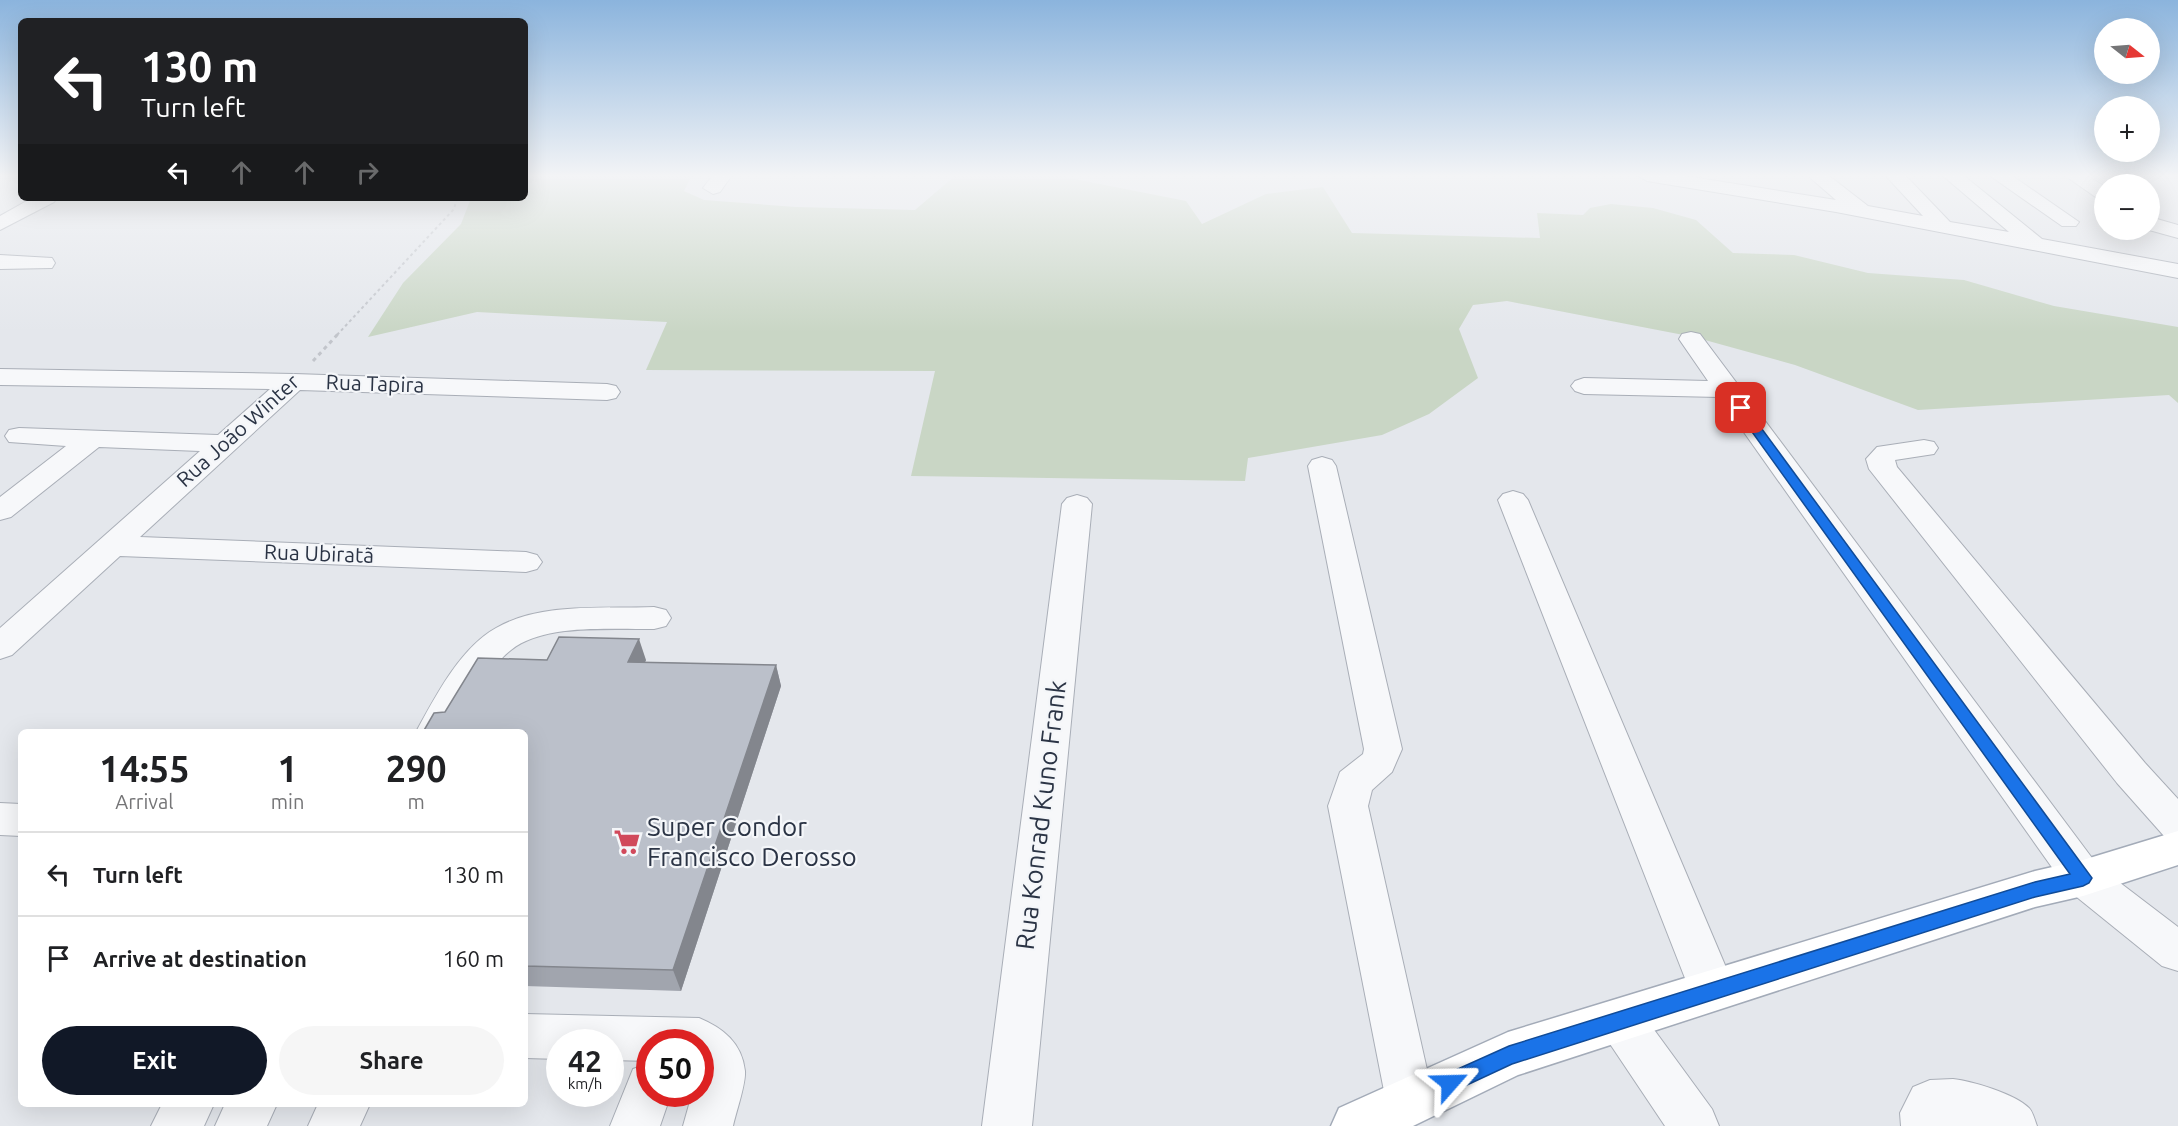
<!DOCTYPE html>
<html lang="en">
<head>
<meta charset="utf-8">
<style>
  body { margin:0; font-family:Ubuntu,sans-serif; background:#f6f6f6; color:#202124; height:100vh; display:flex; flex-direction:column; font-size:22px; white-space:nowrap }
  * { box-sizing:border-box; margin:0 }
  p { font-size:20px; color:#757577 }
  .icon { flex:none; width:33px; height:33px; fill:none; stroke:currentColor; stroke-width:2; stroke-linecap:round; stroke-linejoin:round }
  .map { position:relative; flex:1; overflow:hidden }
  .drawer { position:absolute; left:18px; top:729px; width:510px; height:378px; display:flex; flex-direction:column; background:#fff; border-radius:9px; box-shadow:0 6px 24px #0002 }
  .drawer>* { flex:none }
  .banner { position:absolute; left:18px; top:18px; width:510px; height:183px; border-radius:9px; box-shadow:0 6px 24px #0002; background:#202124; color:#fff; overflow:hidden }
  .needle { width:39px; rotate:107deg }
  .controls { position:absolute; left:2094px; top:18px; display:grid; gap:12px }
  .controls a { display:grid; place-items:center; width:66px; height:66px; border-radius:50%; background:#fff; box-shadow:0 6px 24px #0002; font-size:30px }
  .speed { position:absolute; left:546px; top:1029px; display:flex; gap:12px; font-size:30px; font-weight:700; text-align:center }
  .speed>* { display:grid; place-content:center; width:78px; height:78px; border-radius:50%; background:#fff; box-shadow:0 6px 24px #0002; line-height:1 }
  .speed small { font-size:15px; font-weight:400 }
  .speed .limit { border:9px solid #d22; background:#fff; color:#111 }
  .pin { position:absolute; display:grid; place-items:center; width:51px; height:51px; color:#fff; margin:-26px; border-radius:12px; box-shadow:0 3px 9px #0006 }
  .me { position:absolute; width:66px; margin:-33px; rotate:65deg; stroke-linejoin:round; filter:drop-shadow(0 0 4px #0008) }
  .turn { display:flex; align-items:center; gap:21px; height:126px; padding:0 24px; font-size:27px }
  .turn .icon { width:78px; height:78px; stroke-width:2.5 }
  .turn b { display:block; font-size:42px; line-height:51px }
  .lanes { display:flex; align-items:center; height:57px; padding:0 24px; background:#0003; justify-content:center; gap:30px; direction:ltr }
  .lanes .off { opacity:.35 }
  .eta { display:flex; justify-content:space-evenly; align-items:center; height:102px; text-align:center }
  .eta b { font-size:36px; font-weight:700; line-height:42px }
  .action { display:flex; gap:12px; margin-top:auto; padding:12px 24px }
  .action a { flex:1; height:69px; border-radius:36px; background:#111827; color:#fff; font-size:24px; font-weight:700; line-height:69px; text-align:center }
  .action a+a { background:#f6f6f6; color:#202124 }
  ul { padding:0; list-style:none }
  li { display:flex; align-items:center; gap:18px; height:84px; padding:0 24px; border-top:2px solid #e0e0e0 }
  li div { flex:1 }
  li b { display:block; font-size:22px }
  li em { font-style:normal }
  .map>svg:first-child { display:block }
  .green { fill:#c9d6c5 }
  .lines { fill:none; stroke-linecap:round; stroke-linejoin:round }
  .minor-casing { stroke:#a9aeb7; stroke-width:2 }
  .major-casing { stroke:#a3abb8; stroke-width:3 }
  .path-far1 { stroke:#c2c5cb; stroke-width:2; stroke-dasharray:3 3; stroke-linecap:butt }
  .path { stroke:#c2c5cb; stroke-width:3; stroke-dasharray:4 4; stroke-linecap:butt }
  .minor { fill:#f7f8fa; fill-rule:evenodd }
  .major { fill:#fff; fill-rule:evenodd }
  .wall { fill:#a1a5ae }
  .shaded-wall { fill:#83868d }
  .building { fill:#bbc0ca; stroke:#83868d; stroke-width:1.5 }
  .route { fill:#1a73e8; stroke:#114b97; stroke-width:1.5 }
  .labels { text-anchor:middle; stroke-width:4.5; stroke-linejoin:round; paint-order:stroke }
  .street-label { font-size:21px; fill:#2b3445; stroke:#f4f6f9 }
  .near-street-label { font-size:26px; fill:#2b3445; stroke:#f4f6f9 }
  .near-poi-label { font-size:26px; fill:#2b3445; stroke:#f4f6f9; text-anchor:start }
</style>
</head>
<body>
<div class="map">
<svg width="2178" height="1126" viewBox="0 0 2178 1126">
  <rect width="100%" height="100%" fill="#e4e7ec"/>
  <!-- green -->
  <path class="green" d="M525 175H692L684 191 704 200 796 207 915 210 956 175H1054L1186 201 1202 224 1266 194 1323 187 1352 233 1540 238 1537 213 1583 215 1590 208 1611 204 1653 208 1696 220 1733 253 1794 255 1868 273 1964 280 2054 306 2178 327V403L2169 395 1918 410 1795 365 1694 337 1507 301 1473 305 1459 329 1478 378 1429 414 1382 435 1248 458 1245 481 911 476 935 371 646 370 667 322 477 312 368 337 403 283 461 224 471 198H525Z"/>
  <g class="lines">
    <!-- minor casing -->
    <g class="minor-casing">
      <path id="minor" d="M713 175H732L720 192 713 194 703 188Z
        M1637 175H1679L1836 200 1807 175H1828L1868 206 1923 216 1885 175H1905L1950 222 2009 232 1942 175H1963L2042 239 2178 264V278L1836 212 1647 181Z
        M1989 175H2011L2079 222 2076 226H2062Z
        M2064 175H2086L2104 186V200L2097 198Z
        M32 198H57L54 202 0 230V216Z
        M2150 217 2178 225V238L2149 230Z
        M0 255 52 258 55 263 52 268 0 269Z
        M1691 332 1700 334 2098 866 2178 927V971L2162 966 2068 890 1719 397 1584 394 1575 391 1571 386 1575 381 1584 378 1708 381 1679 339 1682 334Z
        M0 369 294 374 607 384 616 386 620 392 616 398 607 400 300 390 140 537 526 552 537 555 542 562 537 569 526 572 120 556 12 655 0 659V628L200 451 99 447 11 517 0 520V497L66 446 9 442 5 436 9 430 19 428 218 435 270 389 0 385Z
        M1924 440 1934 442 1938 448 1934 454 1895 460 1897 467 2145 763 2178 799V841L2164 836 2117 783 1869 469 1866 459 1877 447Z
        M1322 457 1332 460 1336 466 1402 749 1392 772 1372 790 1368 806 1434 1101 1427 1118 1410 1125 1393 1118 1386 1101 1328 806 1340 772 1363 754 1364 749 1308 466 1312 460Z
        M1513 491 1523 494 1528 500 1736 991 1729 1005 1713 1011 1697 1005 1690 991 1498 500 1503 494Z
        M1077 495 1087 498 1092 504 1032 1126H982L1062 504 1067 498Z
        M654 607 666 610 671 618 666 626 654 629C612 630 545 623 511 650 485 671 469 704 453 732H416C435 697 460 648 496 628 541 602 604 609 654 607Z
        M0 803 21 804V836L0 835Z
        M1620 999 1636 1005 1712 1109 1719 1126H1665L1604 1035 1597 1020 1604 1005Z
        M525 1014 699 1018C723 1028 742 1043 745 1071 746 1084 736 1112 733 1126H683L692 1094H700V1042H650V1061L610 1060V1042H560V1059L525 1058Z
        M650 1063V1094H671L660 1126H610L633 1069Z
        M1953 1079C1972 1081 2015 1094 2029 1108 2033 1112 2035 1121 2037 1126H1901L1900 1113 1913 1087 1930 1080Z
        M162 1104H214L204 1126H151Z
        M225 1104H277L267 1126H215Z
        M318 1104H370L360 1126H308Z"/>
    </g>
    <!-- major casing -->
    <g class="major-casing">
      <path id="major" d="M2178 831V865L2083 896 2035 907 1518 1075 1413 1126H1331L1339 1108 1508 1032 2035 871 2083 860Z"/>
    </g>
    <!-- path-far1 -->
    <path class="path-far1" d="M337 335 454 209 457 198"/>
    <!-- path -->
    <path class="path" d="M313 361 338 334"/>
    <!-- minor -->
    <use href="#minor" class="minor"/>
    <!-- major -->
    <use href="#major" class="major"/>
  </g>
  <!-- wall -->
  <path class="wall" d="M547 660H646L645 662 776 665 781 686 681 991 525 986V732L445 712Z"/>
  <!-- shaded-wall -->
  <path class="shaded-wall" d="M639 639 646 660 635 683 628 662Z
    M776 665 781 686 681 991 673 970Z"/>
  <!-- building -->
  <path class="building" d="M559 637 639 639 628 662 776 665 673 970 525 966V732H423L434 713 445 712 478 658 547 660Z"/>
  <!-- sky -->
  <linearGradient id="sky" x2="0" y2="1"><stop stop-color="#8bb4dd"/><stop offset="0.53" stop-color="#f3f4f6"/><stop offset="1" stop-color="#f3f4f6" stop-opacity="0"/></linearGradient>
  <rect width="2178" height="332" fill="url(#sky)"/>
  <!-- route -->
  <path class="route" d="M1737 406H1745L2092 878 2089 883 2083 886 2035 897 1512 1064 1450 1093 1442 1090 1439 1083 1442 1076 1509 1046 2035 882 2070 874 1737 411Z"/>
  <!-- icons -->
  <defs>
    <g id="supermarket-bare" transform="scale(2.07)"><path d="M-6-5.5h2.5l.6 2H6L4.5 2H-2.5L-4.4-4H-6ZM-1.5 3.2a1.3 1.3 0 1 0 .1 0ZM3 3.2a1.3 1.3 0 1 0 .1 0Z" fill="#d1495b" stroke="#f4f6f9" stroke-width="2.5" paint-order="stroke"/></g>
  </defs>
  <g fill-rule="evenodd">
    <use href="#supermarket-bare" x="627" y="842"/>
  </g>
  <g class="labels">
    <!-- street labels -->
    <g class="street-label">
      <text transform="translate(375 384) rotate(2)" y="7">Rua Tapira</text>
      <text transform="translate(238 431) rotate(-42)" y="7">Rua João Winter</text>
      <text transform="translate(319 554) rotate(2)" y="7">Rua Ubiratã</text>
    </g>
    <!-- near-street labels -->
    <g class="near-street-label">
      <text transform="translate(1041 815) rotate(-83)" y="9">Rua Konrad Kuno Frank</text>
    </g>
    <!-- near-poi labels -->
    <g class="near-poi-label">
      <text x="647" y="836">Super Condor<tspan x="647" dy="30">Francisco Derosso</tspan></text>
    </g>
  </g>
</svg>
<div class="controls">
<a><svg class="needle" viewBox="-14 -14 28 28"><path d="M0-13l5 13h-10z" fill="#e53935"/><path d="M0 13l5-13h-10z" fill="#757577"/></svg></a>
<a>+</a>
<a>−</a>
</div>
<div class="speed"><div>42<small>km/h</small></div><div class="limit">50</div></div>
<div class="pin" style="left:1741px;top:408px;background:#d93025"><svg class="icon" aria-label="arrive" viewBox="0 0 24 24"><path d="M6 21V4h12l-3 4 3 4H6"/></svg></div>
<svg class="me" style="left:1450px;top:1083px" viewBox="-20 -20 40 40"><path d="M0-17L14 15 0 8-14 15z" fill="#1a73e8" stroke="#fff" stroke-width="4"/></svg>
<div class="banner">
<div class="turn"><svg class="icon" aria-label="left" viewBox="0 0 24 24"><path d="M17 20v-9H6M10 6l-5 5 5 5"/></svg><div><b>130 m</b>Turn left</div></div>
<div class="lanes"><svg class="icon" aria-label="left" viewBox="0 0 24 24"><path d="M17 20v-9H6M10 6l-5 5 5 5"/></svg><svg class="icon off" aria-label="ahead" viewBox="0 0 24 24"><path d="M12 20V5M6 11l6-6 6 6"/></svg><svg class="icon off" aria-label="ahead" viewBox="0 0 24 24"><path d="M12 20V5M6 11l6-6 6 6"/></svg><svg class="icon off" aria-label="right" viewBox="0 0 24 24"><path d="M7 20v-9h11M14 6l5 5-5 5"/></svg></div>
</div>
<section class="drawer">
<div class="eta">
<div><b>14:55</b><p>Arrival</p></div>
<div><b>1</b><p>min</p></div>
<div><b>290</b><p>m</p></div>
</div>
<ul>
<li><svg class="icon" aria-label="left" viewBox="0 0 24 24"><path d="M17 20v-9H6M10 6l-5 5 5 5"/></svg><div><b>Turn left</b></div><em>130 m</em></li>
<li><svg class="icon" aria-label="arrive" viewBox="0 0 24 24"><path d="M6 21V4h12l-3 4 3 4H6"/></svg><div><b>Arrive at destination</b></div><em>160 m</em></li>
</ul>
<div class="action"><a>Exit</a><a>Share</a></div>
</section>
</div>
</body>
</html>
